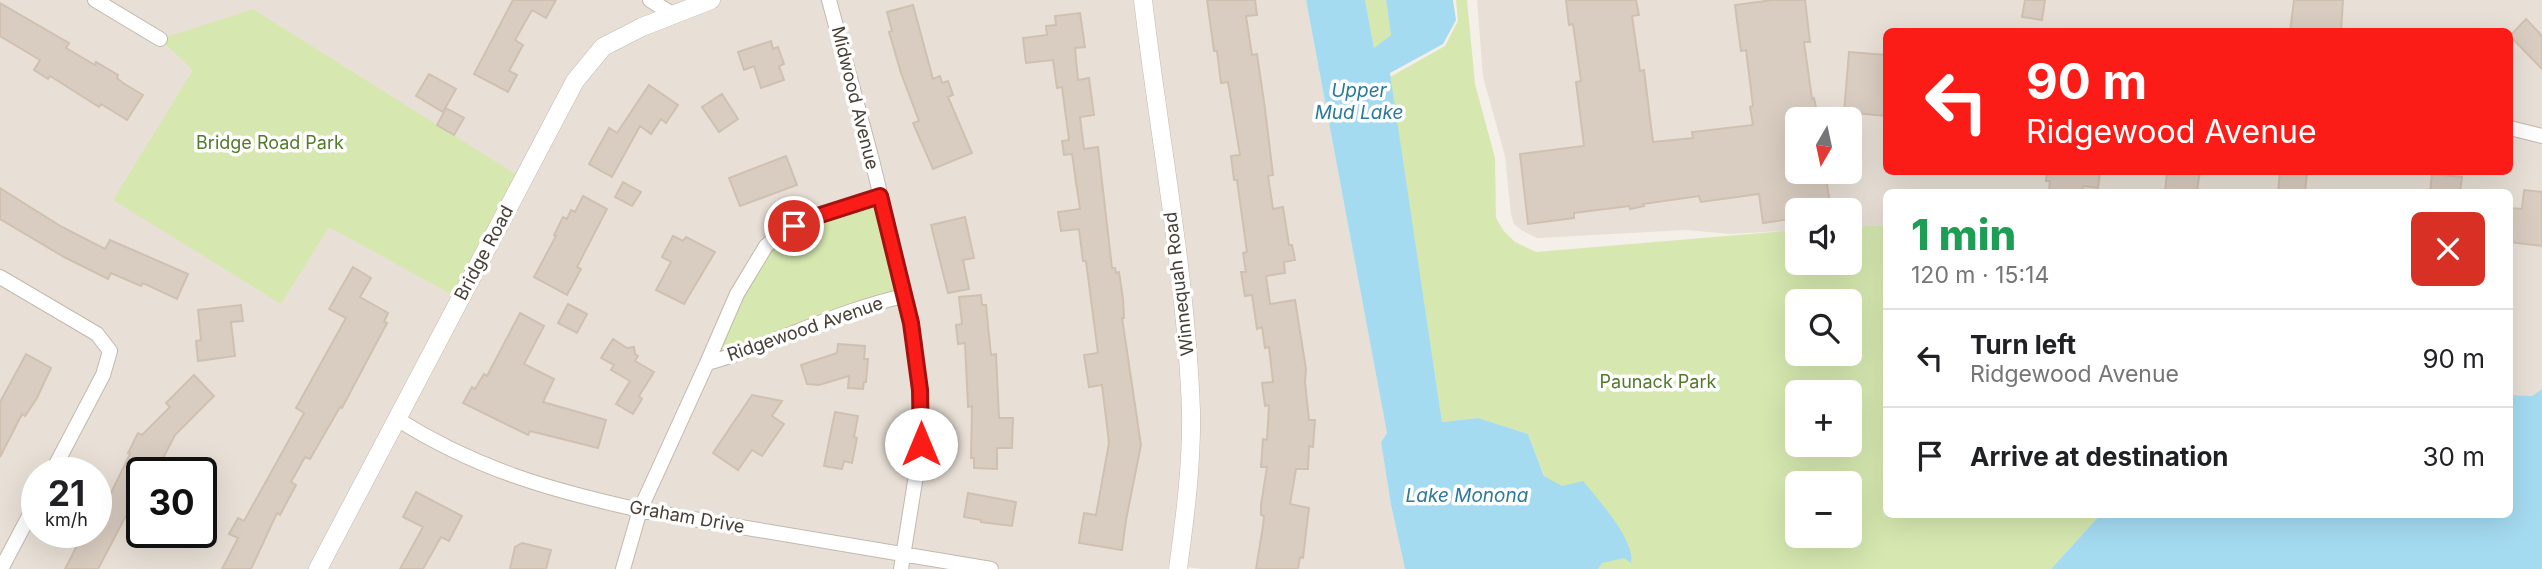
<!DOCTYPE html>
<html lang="en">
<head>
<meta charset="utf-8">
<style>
  body { margin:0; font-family:Inter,sans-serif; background:#f2f2f2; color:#202124; height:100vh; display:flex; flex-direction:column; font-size:26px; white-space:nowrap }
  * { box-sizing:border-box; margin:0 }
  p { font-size:23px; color:#757577 }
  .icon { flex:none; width:38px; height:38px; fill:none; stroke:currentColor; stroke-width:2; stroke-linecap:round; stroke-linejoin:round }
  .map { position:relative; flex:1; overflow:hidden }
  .details { position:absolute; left:1883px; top:189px; width:630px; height:329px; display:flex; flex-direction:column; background:#fff; border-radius:10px; box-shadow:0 7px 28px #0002 }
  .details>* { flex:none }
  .banner { position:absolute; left:1883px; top:28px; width:630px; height:147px; border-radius:10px; box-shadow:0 7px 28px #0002; background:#fb1c18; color:#fff; overflow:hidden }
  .needle { width:46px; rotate:189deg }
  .fabs { position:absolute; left:1785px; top:107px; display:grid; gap:14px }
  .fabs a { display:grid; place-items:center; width:77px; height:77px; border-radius:10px; background:#fff; box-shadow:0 7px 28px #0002; font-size:35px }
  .speed { position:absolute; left:21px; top:457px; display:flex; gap:14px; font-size:35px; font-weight:700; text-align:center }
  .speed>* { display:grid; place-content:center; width:91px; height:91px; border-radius:50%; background:#fff; box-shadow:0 7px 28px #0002; line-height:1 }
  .speed small { font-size:18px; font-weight:400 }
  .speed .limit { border:4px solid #111; border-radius:10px; background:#fff; color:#111 }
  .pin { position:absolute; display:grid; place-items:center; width:60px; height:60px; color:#fff; margin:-30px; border:4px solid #fff; border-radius:50%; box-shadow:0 2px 7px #0007 }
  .me { position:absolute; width:77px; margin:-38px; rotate:0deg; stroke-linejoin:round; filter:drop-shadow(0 0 5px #0008) }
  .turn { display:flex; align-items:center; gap:24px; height:147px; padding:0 28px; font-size:32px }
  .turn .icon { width:91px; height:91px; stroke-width:2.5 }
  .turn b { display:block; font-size:49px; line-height:60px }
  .round { display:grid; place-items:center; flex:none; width:74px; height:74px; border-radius:10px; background:#f2f2f2 }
  .summary { display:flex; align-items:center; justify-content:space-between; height:119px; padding:0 28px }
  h1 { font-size:42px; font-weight:800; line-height:52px; color:#1e9e55 }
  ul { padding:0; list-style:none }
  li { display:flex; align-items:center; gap:21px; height:98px; padding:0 28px; border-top:2px solid #e0e0e0 }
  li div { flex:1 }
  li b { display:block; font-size:26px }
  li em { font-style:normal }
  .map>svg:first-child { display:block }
  .residential { fill:#e8e0d6; fill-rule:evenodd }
  .green { fill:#d6e8b0; fill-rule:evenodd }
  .water { fill:#a4dbf1 }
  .building { fill:#d9ccc0; stroke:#d0c0b0; stroke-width:2 }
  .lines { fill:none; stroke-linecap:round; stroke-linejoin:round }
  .minor-casing { stroke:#c2b8ad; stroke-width:16 }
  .tertiary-casing { stroke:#c2b8ad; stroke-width:19 }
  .minor { stroke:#fff; stroke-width:14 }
  .tertiary { stroke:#fff; stroke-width:18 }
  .route-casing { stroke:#a31210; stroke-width:18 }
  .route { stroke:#fb1c18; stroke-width:12 }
  .labels { text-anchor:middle; stroke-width:7; stroke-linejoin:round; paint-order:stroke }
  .street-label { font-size:18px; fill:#473e36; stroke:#fff }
  .park-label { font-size:18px; fill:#527a29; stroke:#fff }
  .water-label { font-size:19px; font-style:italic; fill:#2a7a9c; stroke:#fff }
</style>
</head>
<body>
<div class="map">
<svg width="2542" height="569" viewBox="0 0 2542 569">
  <rect width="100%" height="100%" fill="#f4efe8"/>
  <!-- residential -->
  <path class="residential" d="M0 0H1306L1387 433 1381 442 1391 505 1405 569H1203L1169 565 1168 569H0ZM37 472H96V532H37ZM142 472H201V532H142Z
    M1477 0H2542V389L2532 396 2510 395V192H1886V225L1850 227V210H1797V230L1731 234 1686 230 1537 238 1521 230 1514 224 1511 215 1505 156 1483 77ZM1886 32H2510V172H1886ZM1797 119H1850V172H1797Z"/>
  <!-- green -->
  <path class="green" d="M1365 0H1386L1391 35 1374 48Z
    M1456 0H1467L1475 84 1495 158 1496 218 1503 230 1515 242 1536 252 1797 230V262H1850V227L1886 225V514L2100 515 2051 569H1581L1528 434 1478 418 1442 422 1390 77 1445 46 1458 21ZM1797 301H1850V354H1797ZM1797 392H1850V444H1797ZM1797 483H1850V536H1797Z
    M253 9 523 179 460 299 329 227 281 304 113 200 193 70 160 39Z
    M880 196 904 296 707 363 726 317 780 234Z"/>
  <!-- water -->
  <path class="water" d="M1306 0H1365L1374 48 1391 35 1386 0H1453L1456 20 1443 44 1390 73 1442 422 1478 418 1528 434 1544 476 1562 486 1583 481C1597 498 1636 541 1631 563L1624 558 1602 563 1598 569H1405L1391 505 1381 442 1387 433Z
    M2542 389V569H2051L2100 515 2510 514V395L2532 396Z"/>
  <!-- building -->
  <path class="building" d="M513 0H556L546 18 532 10 515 40 523 45 509 71 517 75 508 92 474 74Z
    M1207 0H1255L1257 15 1246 16 1252 55 1257 54 1265 109 1273 175 1268 176 1273 209 1283 207 1289 245H1292L1295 260 1284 262 1285 273 1266 276 1270 304 1295 300 1306 369 1305 382 1309 420H1315L1313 447 1309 446 1308 469H1296L1290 504 1309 508 1303 558 1300 557 1298 569H1256L1263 526 1264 516 1261 515V505L1267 467H1261L1263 439 1267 440 1269 405 1265 406 1262 383 1273 382 1269 347 1265 348 1262 327 1257 329 1252 295 1245 296 1241 272H1246L1243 253 1247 252 1237 180H1234L1231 156 1240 155 1228 82 1221 83 1217 51H1214Z
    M1566 0H1636L1639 15 1632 16 1640 71 1644 70 1653 142 1693 138 1692 132 1753 125 1750 107 1753 106 1746 50 1741 51 1735 5 1773 0H1805L1810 42H1804L1812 99 1814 98 1817 112 1814 113 1815 119H1797V172H1825L1831 210H1797V218L1763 223 1759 194 1701 202 1699 196 1643 204 1644 206 1630 209 1629 206 1574 213V218L1528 224 1520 154 1584 146 1576 82 1581 81 1573 24 1569 25Z
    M2025 0H2045L2042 20 2022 17Z
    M2294 0H2343L2341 32H2290Z
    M0 3 69 43 66 48 95 65 96 62 118 75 117 78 123 83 143 95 127 120 101 104 99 107 50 76 48 79 34 70 40 60 0 36Z
    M913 5 933 79 940 76 942 83 948 81 953 95 948 97 972 153 933 169 913 123 919 121 901 73 889 32 892 31 887 12Z
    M1080 13 1085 47 1075 48 1078 80 1089 78 1094 115 1080 117 1084 149 1098 147 1112 268H1115L1116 273 1119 272 1123 299 1124 318H1122L1141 445 1126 520 1122 550 1079 543 1084 513 1096 515 1109 443 1102 385 1089 387 1084 355 1098 353 1086 261H1083L1079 229 1061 231 1058 212 1080 209 1072 154 1064 155 1062 141 1069 140 1062 87 1057 88 1053 60 1026 63 1023 38 1047 35 1046 26 1056 25 1055 16Z
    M2526 19 2542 36V69L2510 36Z
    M771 41 773 49 778 47 784 64 779 66 784 80 761 88 754 66 744 70 738 52Z
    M1849 52 1886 55V116L1844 112Z
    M429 74 456 89 443 112 416 96Z
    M649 85 678 105 666 123 661 119 651 134 640 126 612 177 589 164 609 128 617 133Z
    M722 94 738 119 719 132 702 107Z
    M446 108 464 118 454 135 437 125Z
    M786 156 797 185 740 206 729 178Z
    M2047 172H2100L2098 188 2083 186 2082 192H2056V190H2049L2050 181H2046Z
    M2167 172H2200L2197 190H2193V192H2165Z
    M2280 172H2307L2305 192H2278Z
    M2432 174 2462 177 2460 192H2430Z
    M623 182 641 192 632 206 615 197Z
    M0 188 62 227 105 249 110 240 188 274 177 299 143 283 141 286 111 273 108 279 64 257 0 219Z
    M2524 190 2542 192V246L2510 242V208L2522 209Z
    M583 196 607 209 577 267 581 269 567 295 534 277 556 236 554 235 563 217 567 219 571 210 575 212Z
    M965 217 974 258 963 260 969 289 948 293 931 225Z
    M673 236 683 241 686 237 715 252 684 304 656 290 671 262 662 257Z
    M353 267 371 278 360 297 388 313 384 322 387 323 342 408 340 407 310 459 305 457 291 482 296 485 280 515 277 513 251 569H222L238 538 229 534 238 518 244 521 304 413 296 408 346 318 329 309Z
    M981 295 982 305H986L991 355 996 354 999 418H1013L1012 448H997V469L974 468V458H971L972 406 968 407 965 343 958 344 956 325 962 324 959 297Z
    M568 304 587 314 577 333 558 323Z
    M241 305 243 321 231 322 235 356 198 361 196 341 201 340 198 310Z
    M520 313 544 326 524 364 554 379 543 402 606 420 598 448 530 431 528 435 463 403 472 387 475 389 484 374 487 376Z
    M613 339 627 348 634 347 635 354 638 356 635 361 654 372 639 396 642 399 633 414 616 404 630 381 611 370 614 365 601 358Z
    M838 344 865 346 864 359H868L866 382H864L863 389 848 388 849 376 819 385 807 384 801 365 837 353Z
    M26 354 51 368 37 398 25 416 22 414 0 457V402Z
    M194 375 214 396 175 435 158 468 154 466 150 472H142V481L131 506 98 569H65L84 532H96V512L106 493 110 495 130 454 128 453 138 433 142 435 170 407 166 403Z
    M752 395 782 401 772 416 784 424 762 456 752 450 738 470 713 453Z
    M835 412 858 416 854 437 857 438 852 463 844 461 842 469 824 466Z
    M416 492 462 516 449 541 441 537 423 569H400L423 527 403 517Z
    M968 493 1016 502 1012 526 981 522V520L964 517Z
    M522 543 551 550 546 569H510L515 547Z"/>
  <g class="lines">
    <!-- minor casing -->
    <g class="minor-casing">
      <path id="minor" d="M95 0 160 39
        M650 0 674 15
        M829 0 872 160 911 323 920 390 921 444 901 569
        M2510 128 2542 136
        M0 277 97 334 110 351 103 375 52 472
        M707 363 737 294 766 246 780 234 808 219 880 196
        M397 419C476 469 550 490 640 510L991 569
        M1 569 37 501
        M623 569 640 510 707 363C774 345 836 311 904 296"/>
    </g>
    <!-- tertiary casing -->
    <g class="tertiary-casing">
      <path id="tertiary" d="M1143 0C1159 137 1186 273 1191 411 1192 464 1185 517 1178 569
        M318 569 575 81 603 47 642 27 711 0"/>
    </g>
    <!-- minor -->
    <use href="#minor" class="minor"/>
    <!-- tertiary -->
    <use href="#tertiary" class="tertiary"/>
  </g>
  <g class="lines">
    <!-- route casing -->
    <g class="route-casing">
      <path id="route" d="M794 226 808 219 880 196 911 323 920 390 921 444"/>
    </g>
    <!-- route -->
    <use href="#route" class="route"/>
  </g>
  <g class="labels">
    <!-- street labels -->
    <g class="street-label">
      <text transform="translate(855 98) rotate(76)" y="6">Midwood Avenue</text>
      <text transform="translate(484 253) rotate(-62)" y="6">Bridge Road</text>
      <text transform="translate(1179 284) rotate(-97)" y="6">Winnequah Road</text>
      <text transform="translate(805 329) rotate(-19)" y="6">Ridgewood Avenue</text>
      <text transform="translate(687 517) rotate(10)" y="6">Graham Drive</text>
    </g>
    <!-- park labels -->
    <g class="park-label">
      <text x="270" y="149">Bridge Road Park</text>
      <text x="1658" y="388">Paunack Park</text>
    </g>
    <!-- water labels -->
    <g class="water-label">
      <text x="1359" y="97">Upper<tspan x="1359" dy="22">Mud Lake</tspan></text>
      <text x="1467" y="502">Lake Monona</text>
    </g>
  </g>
</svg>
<div class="fabs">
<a><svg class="needle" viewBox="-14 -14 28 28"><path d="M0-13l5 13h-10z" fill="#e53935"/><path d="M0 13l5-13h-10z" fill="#757577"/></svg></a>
<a><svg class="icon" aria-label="sound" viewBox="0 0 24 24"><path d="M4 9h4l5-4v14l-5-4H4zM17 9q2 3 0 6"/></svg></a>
<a><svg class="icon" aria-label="search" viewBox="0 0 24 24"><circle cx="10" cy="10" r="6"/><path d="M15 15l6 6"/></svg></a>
<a>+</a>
<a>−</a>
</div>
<div class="speed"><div>21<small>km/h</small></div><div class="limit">30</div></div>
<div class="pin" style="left:794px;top:226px;background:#d93025"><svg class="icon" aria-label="arrive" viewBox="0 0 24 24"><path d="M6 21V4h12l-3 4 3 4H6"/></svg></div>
<svg class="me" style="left:921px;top:444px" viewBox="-20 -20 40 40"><circle r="19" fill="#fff"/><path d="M0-13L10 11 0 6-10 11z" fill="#fb1c18"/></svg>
<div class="banner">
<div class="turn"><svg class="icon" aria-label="left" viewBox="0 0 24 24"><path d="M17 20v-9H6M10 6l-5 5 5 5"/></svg><div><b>90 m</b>Ridgewood Avenue</div></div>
</div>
<section class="details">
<div class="summary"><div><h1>1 min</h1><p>120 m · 15:14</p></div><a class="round" style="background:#d93025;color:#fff"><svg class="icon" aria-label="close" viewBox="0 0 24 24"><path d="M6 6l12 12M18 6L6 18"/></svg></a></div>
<ul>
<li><svg class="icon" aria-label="left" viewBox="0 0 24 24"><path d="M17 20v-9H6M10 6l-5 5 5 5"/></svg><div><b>Turn left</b><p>Ridgewood Avenue</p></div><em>90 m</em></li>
<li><svg class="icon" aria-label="arrive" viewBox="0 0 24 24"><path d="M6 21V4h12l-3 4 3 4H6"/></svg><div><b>Arrive at destination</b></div><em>30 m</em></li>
</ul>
</section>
</div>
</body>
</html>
